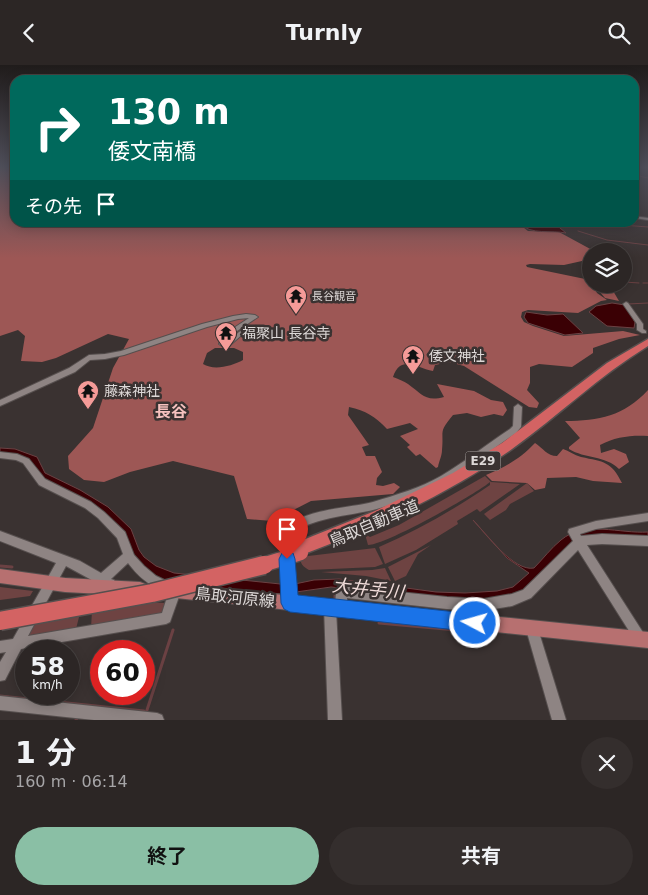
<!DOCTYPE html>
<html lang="ja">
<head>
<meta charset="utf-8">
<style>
  body { margin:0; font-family:"DejaVu Sans","Noto Sans JP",sans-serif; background:#342e2d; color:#f1f3f6; height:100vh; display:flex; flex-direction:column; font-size:19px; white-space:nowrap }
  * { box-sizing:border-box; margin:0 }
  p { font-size:16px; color:#a6a5a7 }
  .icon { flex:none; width:28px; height:28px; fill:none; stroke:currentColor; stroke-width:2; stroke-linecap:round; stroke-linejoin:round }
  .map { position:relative; height:655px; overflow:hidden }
  .panel { display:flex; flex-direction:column; background:#2c2625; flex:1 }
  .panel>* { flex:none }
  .hud { position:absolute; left:10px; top:10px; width:629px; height:152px; border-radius:15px; box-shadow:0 2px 12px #0003,0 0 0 1px #484342; background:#00695c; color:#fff; overflow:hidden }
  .fabs { position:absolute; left:582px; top:178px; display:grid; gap:10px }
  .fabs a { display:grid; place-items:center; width:50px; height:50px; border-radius:50%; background:#2c2625; box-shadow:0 2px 12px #0003,0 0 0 1px #484342; font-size:25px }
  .speed { position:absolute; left:15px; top:575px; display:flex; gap:10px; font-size:25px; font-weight:700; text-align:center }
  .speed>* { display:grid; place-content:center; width:65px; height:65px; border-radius:50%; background:#2c2625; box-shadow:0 2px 12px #0003,0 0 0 1px #484342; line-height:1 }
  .speed small { font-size:12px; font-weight:400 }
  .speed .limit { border:8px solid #d22; background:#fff; color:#111 }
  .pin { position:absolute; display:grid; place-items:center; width:42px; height:42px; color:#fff; margin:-51px -21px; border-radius:50% 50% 50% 0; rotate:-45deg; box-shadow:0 0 5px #0007 }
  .pin .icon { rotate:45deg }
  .me { position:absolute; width:55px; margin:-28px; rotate:276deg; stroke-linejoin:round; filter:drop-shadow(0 0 4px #0008) }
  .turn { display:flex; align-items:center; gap:18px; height:105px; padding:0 15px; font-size:22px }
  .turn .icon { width:65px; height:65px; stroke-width:2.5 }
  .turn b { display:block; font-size:35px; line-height:42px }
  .then { display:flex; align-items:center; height:48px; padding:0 15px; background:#0003; gap:10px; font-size:19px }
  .round { display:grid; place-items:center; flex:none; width:52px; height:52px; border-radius:26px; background:#342e2d }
  .head { display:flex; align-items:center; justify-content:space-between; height:85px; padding:0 15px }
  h1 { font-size:30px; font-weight:700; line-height:38px }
  .button { display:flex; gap:10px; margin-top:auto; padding:10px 15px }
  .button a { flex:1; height:58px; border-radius:30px; background:#8abfa5; color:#111; font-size:20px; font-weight:700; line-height:58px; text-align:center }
  .button a+a { background:#342e2d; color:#f1f3f6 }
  header { display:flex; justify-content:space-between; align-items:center; height:65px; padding:0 15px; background:#2c2625; font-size:22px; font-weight:700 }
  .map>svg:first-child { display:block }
  .green { fill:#6e4342 }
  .forest { fill:#9d5755; fill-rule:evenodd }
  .water { fill:#3a0004; stroke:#6b4143 }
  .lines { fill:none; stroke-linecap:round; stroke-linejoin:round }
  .stream-far1 { stroke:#6b4143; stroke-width:1 }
  .stream { stroke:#6b4143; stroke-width:3 }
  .minor-casing { stroke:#564f4e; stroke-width:2 }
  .major-casing { stroke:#564f4e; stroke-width:2 }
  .highway-casing { stroke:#564f4e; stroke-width:3 }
  .minor { fill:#8e8483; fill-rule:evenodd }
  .major { fill:#b77070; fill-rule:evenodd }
  .highway { fill:#d36363; fill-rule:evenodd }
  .highway-bridge-far1-casing { stroke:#564f4e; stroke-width:17; stroke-linecap:butt }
  .highway-bridge-casing { stroke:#564f4e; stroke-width:21; stroke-linecap:butt }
  .highway-bridge-far1 { stroke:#d36363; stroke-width:14 }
  .highway-bridge { stroke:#d36363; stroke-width:18 }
  .route { fill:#1a73e8; stroke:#114b97 }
  .labels { text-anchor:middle; stroke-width:5; stroke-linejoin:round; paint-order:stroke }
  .far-poi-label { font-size:11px; fill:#ddd8d7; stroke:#3a3231; text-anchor:start }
  .shield { fill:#3a3231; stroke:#aca6a5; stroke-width:1 }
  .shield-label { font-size:12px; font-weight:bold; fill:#ddd8d7 }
  .poi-label { font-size:14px; fill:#ddd8d7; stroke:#3a3231; text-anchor:start }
  .quarter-label { font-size:16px; font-weight:bold; fill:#f6c2bf; stroke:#3a3231 }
  .near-street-label { font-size:16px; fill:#ddd8d7; stroke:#3a3231 }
  .near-water-label { font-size:18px; font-style:italic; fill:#f1dcda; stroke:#3a3231 }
</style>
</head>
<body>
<header><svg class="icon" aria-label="back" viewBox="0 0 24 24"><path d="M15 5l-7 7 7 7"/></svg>Turnly<svg class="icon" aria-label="search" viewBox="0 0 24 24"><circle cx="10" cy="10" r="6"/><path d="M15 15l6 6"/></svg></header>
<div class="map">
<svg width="648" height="655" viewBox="0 0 648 655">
  <rect width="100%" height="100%" fill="#3a3231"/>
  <!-- green -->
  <path class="green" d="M485 411 491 417 520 419 480 447 477 444 457 456 458 459 416 485 385 499 379 482C418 465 455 444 490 420V417C476 429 386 480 368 480L365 469 370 472 399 460Z
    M527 418 534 426 510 439 506 445 490 455 484 449Z
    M431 480 418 489 406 511 395 516 388 502Z
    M375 483 383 499 375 502 309 505C303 502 300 498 300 492Z
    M385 503 391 516 366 511 321 507 372 505Z
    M0 522 33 526 30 531 0 535Z
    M145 537 165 538 163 548 91 563 92 546Z
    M80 548 76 564 27 572 34 555Z"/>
  <!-- forest -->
  <path class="forest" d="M0 102H15V158H520L519 159 528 166 559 167 594 186H591V191L582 196 564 200 530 199 526 200 527 202 590 215 597 228 607 235 601 236 578 248 528 245 522 247 521 252 524 257 533 261 564 271 623 266 640 270 619 274 593 283V288L572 302 539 299 530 302V318L527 325 539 338 537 343 529 342 464 301 449 297 435 300 433 306C416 303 401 289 393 312 398 314 404 316 408 319 422 329 425 337 444 332L437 319 474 326 491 335 503 337 507 345 503 351 494 349 481 352 467 348 453 350C438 368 444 365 442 385 442 391 439 396 438 402L436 403 420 389 416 391 407 382 410 380 400 371 418 364 410 358 387 364C375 351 366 346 349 342L348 350 369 380 362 382 366 391H375L382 407 377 413 376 420 383 421 394 418 400 422 393 429 311 436 272 456 247 454 234 411 173 396 130 407 104 417 84 415 69 404 68 391 93 363 113 303 129 274 108 269 56 293 42 297 21 296 25 271 18 265 0 271ZM215 283H234L243 287V295C232 301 214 306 203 299L207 288Z
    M593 219H609L619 236 605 233Z
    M648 325V371C631 370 615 372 600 380L601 388 614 384 626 389 629 397 619 404C605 390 585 394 569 384V382L580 373 565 356C599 356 624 351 648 325Z
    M535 378C543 383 547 391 557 391L563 384C569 386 574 390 581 392 604 397 611 396 622 418L593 416 576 412 547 413 545 423 535 425 527 418 492 416 486 410C505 402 520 394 535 378Z"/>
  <!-- water -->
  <path class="water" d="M554 158 566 168C552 165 530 170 521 159Z
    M612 238 625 240 635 257 634 263 607 261 589 247 596 241Z
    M526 247 547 250 563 249 583 268 565 270 528 258 524 252Z
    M0 383 15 384 37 392 45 408 80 425 108 442 131 464 139 485 144 492 156 501 174 508 290 520 314 515 339 514 436 527 465 528 497 526 513 522 529 508 507 493 473 455C486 469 514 507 534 503 543 494 551 483 561 475 585 455 620 469 648 467V473L572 477 525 524 511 532 481 536 331 522 282 529 170 518 157 515 134 493 126 471 39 412 35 402 0 388Z"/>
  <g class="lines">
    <!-- stream-far1 -->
    <path class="stream-far1" d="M634 110 648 113
      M620 158 622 160 648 162
      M578 166 607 175 648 180
      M624 217 639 218
      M643 218H648
      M628 239 648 238"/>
    <!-- stream -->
    <path class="stream" d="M0 501 12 502
      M335 529V536
      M379 558 467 566
      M0 631 144 646
      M147 645 173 565
      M76 655 77 653"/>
    <!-- minor casing -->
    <g class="minor-casing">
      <path id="minor" d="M634 151 648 153V155L634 153Z
        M615 158H619L621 161 617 162Z
        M626 237 628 238 643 259V264L646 266V268H642L637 265V259L623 239Z
        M246 249 255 250 258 252 228 272 226 278 239 267 241 266 244 268 229 281H222L219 279 223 270 249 253 238 254 207 262 124 290 105 294 90 295 75 307 0 341V335L69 303 89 290 105 289 121 286 202 259 233 251Z
        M518 339 522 342 521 362 516 368C493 383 471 402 447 416 426 428 403 436 380 443 359 450 311 452 297 467 286 479 295 522 296 538L294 542 290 544 286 542 284 538C284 516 274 483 288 463 301 444 352 443 373 437 396 430 420 423 441 411 465 397 487 379 510 364L513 361 514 342Z
        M0 387 17 389 29 394 45 414 91 437 104 447 125 467 134 490 144 501 156 511 179 522 181 526 170 557 166 559 21 584 5 615 0 616V597L6 587 0 588V576L13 574 56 498 0 476V466L80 496 101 508 123 489 117 473 98 453 85 443 39 420 23 398 16 395 0 393ZM128 498C141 515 150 520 168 529L162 548 28 571 66 501 110 525 114 523 116 519 114 515 111 514Z
        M648 448V456L596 464 580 469 581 471 602 469 648 471V481L602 479 587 480 644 569 646 573 644 577 640 579 636 577 578 485 531 533 512 541 483 546 447 544 347 533V543L345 547 341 549 337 547 336 545 342 655H328L324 542 326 538 330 536 334 538 335 541 336 527 338 523 342 521 447 532 483 534 512 529 523 525 573 476 568 467 569 464 596 456Z
        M532 558 536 560 538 564 566 655H552L526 564 528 560Z
        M0 631 157 648 162 650 164 655H94L0 645Z"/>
    </g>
    <!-- major casing -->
    <g class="major-casing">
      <path id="major" d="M0 504 65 513 140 517 145 519 147 524 145 529 140 531 65 527 0 518Z
        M176 519 648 567V583L176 533 171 531 169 526 171 521Z"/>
    </g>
    <!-- highway casing -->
    <g class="highway-casing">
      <path id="highway" d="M648 274V281C599 311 558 351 512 384 447 430 373 463 299 491L293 489 291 484 293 479 375 446 453 408 502 378 607 298Z"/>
    </g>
    <!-- minor -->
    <use href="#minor" class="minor"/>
    <!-- major -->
    <use href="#major" class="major"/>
    <!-- highway -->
    <use href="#highway" class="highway"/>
    <!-- highway-bridge-far1 casing -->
    <g class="highway-bridge-far1-casing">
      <path id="highway-bridge-far1" d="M259 501 301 488"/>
    </g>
    <!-- highway-bridge casing -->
    <g class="highway-bridge-casing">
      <path id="highway-bridge" d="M0 556 152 528 264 500"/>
    </g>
    <!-- highway-bridge-far1 -->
    <use href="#highway-bridge-far1" class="highway-bridge-far1"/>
    <!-- highway-bridge -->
    <use href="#highway-bridge" class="highway-bridge"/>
  </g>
  <!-- sky -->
  <linearGradient id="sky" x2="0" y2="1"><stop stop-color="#201c1b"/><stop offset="0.53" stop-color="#4f4f5a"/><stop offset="1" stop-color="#4f4f5a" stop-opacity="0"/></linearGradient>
  <rect width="648" height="193" fill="url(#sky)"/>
  <!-- route -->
  <path class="route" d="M287 486 293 488 295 494 298 530 475 549 481 552 484 558 481 564 475 567 290 547 284 544 281 538 279 494 282 488Z"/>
  <!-- icons -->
  <defs>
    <g id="temple-pin" transform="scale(1.125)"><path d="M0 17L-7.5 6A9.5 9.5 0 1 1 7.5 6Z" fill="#f59b98" stroke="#3a3231"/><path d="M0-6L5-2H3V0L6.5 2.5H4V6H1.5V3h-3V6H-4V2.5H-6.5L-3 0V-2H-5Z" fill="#111"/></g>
  </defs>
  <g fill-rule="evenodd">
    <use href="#temple-pin" x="296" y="231"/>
    <use href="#temple-pin" x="226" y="268"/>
    <use href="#temple-pin" x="413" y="291"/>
    <use href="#temple-pin" x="88" y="326"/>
  </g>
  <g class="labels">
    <!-- far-poi labels -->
    <g class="far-poi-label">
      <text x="312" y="235">長谷観音</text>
    </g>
    <!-- shield labels -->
    <rect class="shield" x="465.5" y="386.5" width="35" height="19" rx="4"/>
    <g class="shield-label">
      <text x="483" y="400">E29</text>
    </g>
    <!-- poi labels -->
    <g class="poi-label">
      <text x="242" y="273">福聚山 長谷寺</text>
      <text x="429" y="296">倭文神社</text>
      <text x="104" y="331">藤森神社</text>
    </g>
    <!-- quarter labels -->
    <g class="quarter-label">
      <text x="171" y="352">長谷</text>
    </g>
    <!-- near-street labels -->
    <g class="near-street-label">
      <text transform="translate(374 458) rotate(-23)" y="6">鳥取自動車道</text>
      <text transform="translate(235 532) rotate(6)" y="6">鳥取河原線</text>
    </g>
    <!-- near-water labels -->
    <g class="near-water-label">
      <text transform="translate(368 524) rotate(6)" y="6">大井手川</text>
    </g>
  </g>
</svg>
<div class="fabs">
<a><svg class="icon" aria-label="layers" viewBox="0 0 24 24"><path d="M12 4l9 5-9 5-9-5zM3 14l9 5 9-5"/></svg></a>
</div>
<div class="speed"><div>58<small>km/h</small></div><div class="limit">60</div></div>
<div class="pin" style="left:287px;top:494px;background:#d93025"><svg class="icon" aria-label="arrive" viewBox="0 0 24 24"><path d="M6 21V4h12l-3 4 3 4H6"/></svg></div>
<svg class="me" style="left:475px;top:558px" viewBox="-20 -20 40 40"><circle r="17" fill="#1a73e8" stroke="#fff" stroke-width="3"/><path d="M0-11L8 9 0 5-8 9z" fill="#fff"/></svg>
<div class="hud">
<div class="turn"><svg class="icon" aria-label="right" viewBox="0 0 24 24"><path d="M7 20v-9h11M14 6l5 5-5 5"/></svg><div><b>130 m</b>倭文南橋</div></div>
<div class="then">その先<svg class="icon" aria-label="arrive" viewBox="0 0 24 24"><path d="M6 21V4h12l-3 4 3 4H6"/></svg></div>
</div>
</div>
<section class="panel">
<div class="head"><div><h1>1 分</h1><p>160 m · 06:14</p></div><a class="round"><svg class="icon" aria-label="close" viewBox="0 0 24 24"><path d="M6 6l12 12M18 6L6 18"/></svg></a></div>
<div class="button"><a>終了</a><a>共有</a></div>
</section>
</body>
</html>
